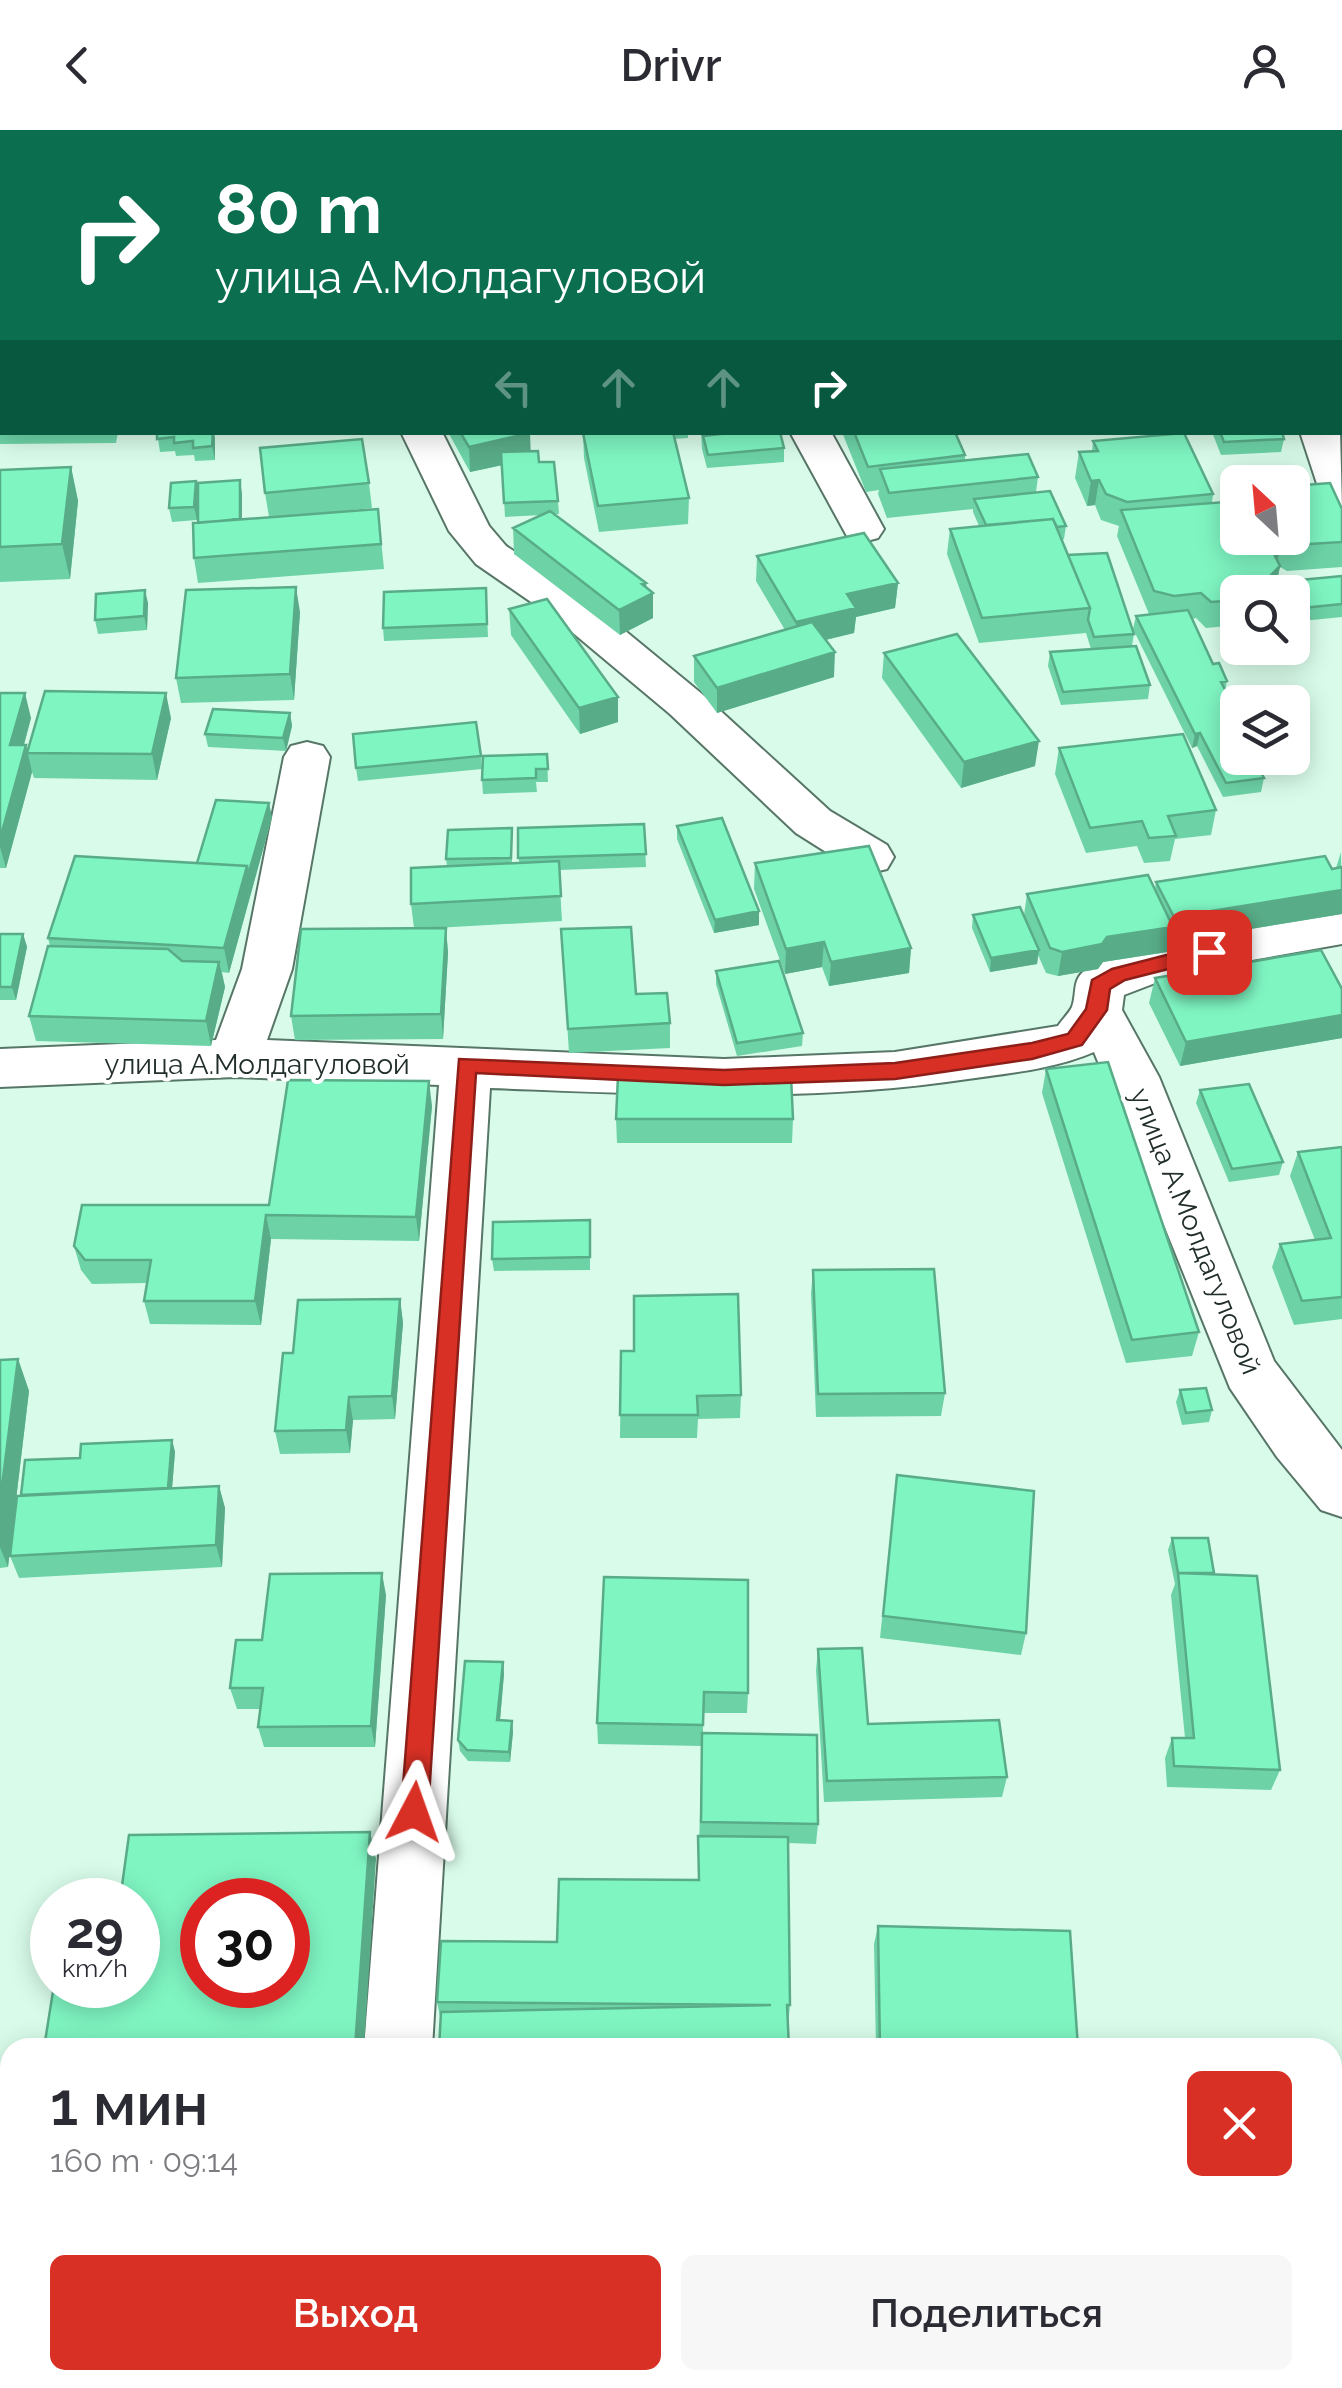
<!DOCTYPE html>
<html lang="ru">
<head>
<meta charset="utf-8">
<style>
  body { margin:0; font-family:Raleway,sans-serif; background:#f7f7f7; color:#2b2b33; height:100vh; display:flex; flex-direction:column; font-size:38px; white-space:nowrap }
  * { box-sizing:border-box; margin:0 }
  p { font-size:32px; color:#7c7c81 }
  .icon { flex:none; width:55px; height:55px; fill:none; stroke:currentColor; stroke-width:2; stroke-linecap:round; stroke-linejoin:round }
  .map { position:relative; flex:1; overflow:hidden }
  .side { position:absolute; left:0px; top:1908px; width:1342px; height:352px; display:flex; flex-direction:column; background:#fff; border-radius:30px 30px 0 0; box-shadow:0 5px 25px #0003 }
  .side>* { flex:none }
  .guide { position:absolute; left:0px; top:0px; width:1342px; height:305px; box-shadow:0 5px 25px #0003; background:#0b6e4f; color:#fff; overflow:hidden }
  .needle { width:65px; rotate:334deg }
  .buttons { position:absolute; left:1220px; top:335px; display:grid; gap:20px }
  .buttons a { display:grid; place-items:center; width:90px; height:90px; border-radius:15px; background:#fff; box-shadow:0 5px 25px #0003; font-size:50px }
  .speed { position:absolute; left:30px; top:1748px; display:flex; gap:20px; font-size:50px; font-weight:700; text-align:center }
  .speed>* { display:grid; place-content:center; width:130px; height:130px; border-radius:50%; background:#fff; box-shadow:0 5px 25px #0003; line-height:1 }
  .speed small { font-size:25px; font-weight:400 }
  .speed .limit { border:15px solid #d22; background:#fff; color:#111 }
  .pin { position:absolute; display:grid; place-items:center; width:85px; height:85px; color:#fff; margin:-42px; border-radius:20px; box-shadow:0 5px 15px #0006 }
  .me { position:absolute; width:110px; margin:-55px; rotate:4deg; stroke-linejoin:round; filter:drop-shadow(0 0 8px #0008) }
  .turn { display:flex; align-items:center; gap:35px; height:210px; padding:0 50px; font-size:45px }
  .turn .icon { width:130px; height:130px; stroke-width:2.5 }
  .turn b { display:block; font-size:70px; line-height:85px }
  .lanes { display:flex; align-items:center; height:95px; padding:0 50px; background:#0003; justify-content:center; gap:50px; direction:ltr }
  .lanes .off { opacity:.35 }
  .round { display:grid; place-items:center; flex:none; width:105px; height:105px; border-radius:15px; background:#f7f7f7 }
  .overview { display:flex; align-items:center; justify-content:space-between; height:170px; padding:0 50px }
  h1 { font-size:60px; font-weight:600; line-height:75px }
  .button { display:flex; gap:20px; margin-top:auto; padding:20px 50px }
  .button a { flex:1; height:115px; border-radius:15px; background:#d93025; color:#fff; font-size:40px; font-weight:600; line-height:115px; text-align:center }
  .button a+a { background:#f7f7f7; color:#2b2b33 }
  header { display:flex; justify-content:space-between; align-items:center; height:130px; padding:0 50px; background:#fff; font-size:45px; font-weight:600 }
  .map>svg:first-child { display:block }
  .lines { fill:none; stroke-linecap:round; stroke-linejoin:round }
  .street-casing { stroke:#577667; stroke-width:4 }
  .street { fill:#fff; fill-rule:evenodd }
  .wall { fill:#6dd3a7 }
  .shaded-wall { fill:#59ac88 }
  .building { fill:#7ff5c2; stroke:#59ac88; stroke-width:2.5; fill-rule:evenodd }
  .route { fill:#d93025; stroke:#8d1f18; stroke-width:2.5 }
  .labels { text-anchor:middle; stroke-width:8; stroke-linejoin:round; paint-order:stroke }
  .street-label { font-size:28px; fill:#222f29; stroke:#fff }
</style>
</head>
<body>
<header><svg class="icon" aria-label="back" viewBox="0 0 24 24"><path d="M15 5l-7 7 7 7"/></svg>Drivr<svg class="icon" aria-label="person" viewBox="0 0 24 24"><circle cx="12" cy="8" r="4"/><path d="M4 21q1-7 8-7t8 7"/></svg></header>
<div class="map">
<svg width="1342" height="2258" viewBox="0 0 1342 2258">
  <rect width="100%" height="100%" fill="#d9fcea"/>
  <g class="lines">
    <!-- street casing -->
    <g class="street-casing">
      <path id="street" d="M689 0H725L726 2H691Z
        M0 97H2V119H0Z
        M401 302H442L489 396 506 416 590 472 702 564 830 681 887 715 894 727 887 739 870 743 853 739 796 703 670 584 560 492 476 434 449 401Z
        M790 302H831L884 399 878 408 863 412 848 408Z
        M1300 302H1340L1342 378 1327 375 1321 366Z
        M307 612 323 616 330 627 292 839 267 910 724 929 895 922 1058 896C1062 890 1069 883 1072 877 1077 864 1072 851 1084 841 1131 805 1281 789 1342 780V814L1184 842 1124 865 1122 880 1159 947 1274 1231 1342 1320V1387L1321 1380 1277 1327 1230 1258 1094 922C1055 939 1010 943 968 949 809 973 651 964 490 958L432 1918H364L439 955 235 947 0 957V919L216 910 242 839 284 627 291 616Z"/>
    </g>
    <!-- street -->
    <use href="#street" class="street"/>
  </g>
  <!-- wall -->
  <path class="wall" d="M0 0H88L87 2H2V39H0Z
    M1013 0H1083V2H1012Z
    M1248 0H1342V26H1340V2H1249Z
    M1340 28 1342 32V79H1340Z
    M0 49H2V100H0Z
    M1340 79H1342V156H1340Z
    M0 257H2V302H118L116 313 0 314Z
    M157 302 215 308V330L195 331 194 325 176 326 175 321 160 322Z
    M448 302H529L530 321 539 332 558 371 559 384H554L646 453 653 488 620 505 514 424 513 398 542 385 505 387 502 335 470 342Z
    M688 302V308L674 309 689 368 688 394 599 402 584 328 583 303Z
    M701 302H780L784 318V332L707 338 702 319Z
    M842 302H955L965 325V330L1038 347 1036 362 1066 396 1064 409 1062 410 1068 425 1134 504 1132 516 1150 555 1148 569 1061 575 1048 536 1050 522 1091 519 1086 503 979 513 947 424 950 399 979 396 973 382V379L887 388 878 364 879 360 866 362Z
    M1212 302H1282L1284 309 1281 322 1221 325Z
    M1093 311 1213 364 1212 373 1238 408H1292L1342 379V437L1287 441 1280 437 1276 455 1342 446V487L1292 492V462H1238V495L1206 498 1196 488 1192 489 1213 534 1227 551 1225 560 1229 567 1226 576 1264 648 1261 662 1223 667 1197 616 1192 618 1133 499 1136 486 1149 484 1117 406 1119 396 1101 390 1095 375 1087 376 1075 348 1079 322H1092Z
    M71 337 78 371 70 449 0 452V340Z
    M196 351 198 365 197 390 172 392 169 378Z
    M369 353 372 378 325 383 378 379 384 439 198 453 194 428 198 393 242 364V389L269 387 265 363Z
    M757 426 898 453 895 478 856 487 854 503 826 510 834 547 717 583 694 552V526L785 500 756 451Z
    M486 458 488 507 384 511 383 498Z
    M148 473 147 500 98 504 95 490Z
    M509 479 618 592 580 604 511 505Z
    M300 482 294 570 181 573 176 548Z
    M884 523 1035 636 961 658 882 548Z
    M0 563 31 588 24 615H26L28 621 171 588 157 650 34 648 32 642 6 738H0Z
    M290 583 292 596 286 621 208 617 205 604Z
    M1059 618 1216 680 1211 705 1175 709 1170 731 1144 733 1137 716 1086 723 1055 644Z
    M547 624 548 652H536L537 662 483 664 482 650Z
    M481 626 482 639 358 651 356 638Z
    M272 687 229 843 222 842 225 857 211 916 36 911 29 886 50 816 48 808 197 733Z
    M644 694 646 737 559 740 562 791 435 798H446L448 823 443 909 295 910 291 886 414 798 411 774 447 736 446 729 512 698V733H519L518 698Z
    M677 696 759 781V795L714 803 677 709Z
    M1341 722 1342 784 1170 812 1167 822 1103 832 1098 839 1058 846 1046 843 1038 825 1037 834 990 842 972 798 973 785H1024L1027 764 1155 759 1156 752 1332 739 1336 738Z
    M755 733 911 818 909 843 829 856 822 837 785 844 754 759Z
    M561 799 670 893V918L569 923Z
    M0 804H23L27 817 16 870H0Z
    M716 841 803 903 802 916 737 926 716 854Z
    M1155 848 1342 859V908L1180 936 1149 873Z
    M1046 939 1199 1202 1192 1226 1126 1233 1042 963Z
    M1200 960 1283 1032 1279 1045 1229 1052 1196 973Z
    M432 976 419 1111 271 1109 261 1195 150 1194 144 1171 147 1153 92 1154 81 1140 74 1116 269 1075Z
    M616 989H793L792 1013H617Z
    M1342 1017V1189L1294 1195 1272 1137 1280 1114 1315 1110 1290 1046 1298 1022Z
    M590 1090V1140L494 1141 492 1129Z
    M813 1140 945 1263 941 1286 816 1287 811 1163Z
    M400 1169 403 1193 395 1289 353 1290 350 1323 280 1324 275 1301 293 1223Z
    M621 1221 741 1265 740 1288 698 1289 697 1308H620Z
    M18 1229 29 1261 8 1437 0 1438V1230Z
    M1180 1260 1212 1280 1209 1292 1182 1295 1176 1272Z
    M172 1310 175 1322 172 1358 219 1356 225 1378 222 1437 19 1448 10 1426 80 1328Z
    M897 1345 1026 1503 1021 1525 880 1508Z
    M1172 1408 1214 1443 1280 1640 1271 1660 1167 1657 1165 1628 1172 1608H1185L1171 1465 1175 1454 1168 1420Z
    M604 1447 748 1563 747 1583H703V1603L818 1694 816 1714 788 1713 790 1875 788 1897 441 1891 437 1872 557 1812 698 1750 702 1616 598 1614 597 1593Z
    M386 1465 375 1617H264L258 1597 260 1579H237L230 1558 262 1510Z
    M818 1519 868 1594 1007 1647 1002 1667 824 1672 816 1540Z
    M503 1532 504 1544 500 1590 513 1602 510 1632 468 1631 460 1621 458 1610Z
    M878 1796 1078 1918H876L874 1814Z
    M1332 1964H1342V2186L1332 2185Z
    M0 1980H10V2096L0 2097Z"/>
  <!-- shaded-wall -->
  <path class="shaded-wall" d="M213 302H214L215 308V330L212 316Z
    M530 303 531 329 470 342 469 317Z
    M71 337 78 371 70 449 62 414Z
    M240 350 242 364V414L240 400Z
    M1099 350 1095 375 1087 376 1091 351Z
    M196 351 198 365 197 390 194 377Z
    M1282 412 1276 437 1280 436 1275 461 1260 462 1274 424Z
    M646 453V466L653 463V488L620 505 619 480 642 454Z
    M898 453 895 478 856 487 854 503 795 517 796 492 847 464Z
    M296 457 300 482 294 570 290 544Z
    M145 460 148 473 147 500 144 486Z
    M835 522 834 547 717 583V558Z
    M25 563 31 588 17 640 10 615Z
    M166 563 171 588 157 650 152 624Z
    M618 567V592L580 604 579 578Z
    M290 583 292 596 286 621 283 608Z
    M1200 603 1197 616 1192 618 1195 604Z
    M1039 611 1035 636 961 658 964 632Z
    M26 615 32 642 6 738 0 717V709Z
    M269 673 272 687 229 843 224 818 247 736Z
    M1342 760V784L1170 812 1167 822 1103 832 1098 839 1058 846 1062 822 1107 807 1172 797 1174 787Z
    M759 781V795L714 803 715 790Z
    M446 798 448 823 443 909 441 884Z
    M23 804 27 817 16 870 12 857Z
    M824 812 822 837 785 844 786 819Z
    M911 818 909 843 829 856 831 832Z
    M1039 820 1037 834 990 842 991 828Z
    M219 832 225 857 211 916 206 891Z
    M1342 885V908L1180 936 1186 912Z
    M429 951 432 976 419 1111 416 1087Z
    M266 1085 271 1109 261 1195 255 1171Z
    M400 1169 403 1193 395 1289 392 1266Z
    M18 1229 29 1261 8 1437 0 1417V1372Z
    M349 1267 353 1290 350 1323 346 1300Z
    M172 1310 175 1322 171 1371 168 1359Z
    M219 1356 225 1378 222 1437 216 1415Z
    M382 1443 386 1465 375 1617 371 1596Z
    M503 1532 504 1544 499 1601 497 1590Z
    M512 1591 513 1602 510 1632 509 1622Z
    M370 1702 376 1729 364 1918H355Z
    M28 2250H47L45 2258H26Z"/>
  <!-- building -->
  <path class="building" d="M0 0H76L75 2H2V15H0Z
    M514 0H598L599 2H514Z
    M615 0H663L664 2H616Z
    M763 0H926L927 2H764Z
    M1013 0H1064V2H1012Z
    M1263 0H1342V2H1264Z
    M1340 28 1342 32V55H1340Z
    M0 49H2V75H0Z
    M1340 79H1342V112H1340Z
    M1340 125H1342V143H1340Z
    M0 257H2V288H0Z
    M157 302H213L212 316 193 318V311L174 313V307L157 309Z
    M460 302H529L530 303 469 317Z
    M673 302 689 368 598 376 583 303Z
    M737 302H780L784 318 708 325 703 306Z
    M854 302H955L965 325 868 337Z
    M1220 302H1282L1284 309 1224 312Z
    M1184 303 1213 364 1127 372 1106 364 1099 350 1091 351 1079 322 1098 321 1093 311Z
    M362 309 369 353 265 363 260 318Z
    M538 321 539 332H554L558 371 504 373 501 322Z
    M1028 324 1038 347 889 363 880 339Z
    M71 337 62 414 0 417V340Z
    M240 350V389L198 393V353Z
    M196 351 194 377 169 378 171 353Z
    M1330 353 1342 379V412L1293 415 1279 408H1292V356Z
    M1050 361 1066 396 1057 397 1053 389 986 395 974 369Z
    M1238 371V408H1273L1282 412 1274 424 1280 436 1263 453 1267 462H1238V470L1211 472 1201 463 1174 466 1154 461 1121 380Z
    M378 379 381 414 194 428 193 393Z
    M550 381 646 453 642 454 653 463 619 480 513 398Z
    M1053 389 1090 478 982 488 950 399Z
    M864 403 898 453 847 464 856 478 796 492 757 426Z
    M1107 423 1134 504 1094 507 1088 490 1090 478 1068 425Z
    M1342 446V474L1292 479V462H1267L1279 452Z
    M296 457 290 544 176 548 186 460Z
    M486 458 487 494 383 498 384 462Z
    M145 460 144 486 95 490 96 464Z
    M547 469 618 567 579 578 509 479Z
    M1188 480 1213 534 1219 533 1227 551 1221 552 1229 567 1222 568 1238 597V628H1253L1264 648 1226 653 1200 603 1195 604 1136 486Z
    M812 492 835 522 717 558 694 526Z
    M957 504 1039 611 964 632 884 523Z
    M1136 516 1150 555 1063 562 1050 522Z
    M45 561 166 563 152 624 27 623Z
    M0 563H25L10 615H26L0 709Z
    M213 579 290 583 283 608 205 604Z
    M476 592 481 626 356 638 353 604Z
    M1183 604 1216 680 1168 686 1176 706 1149 708 1142 691 1090 698 1059 618Z
    M547 624 548 639H536V648L482 650 483 626Z
    M216 670 269 673 248 745 247 736 197 733Z
    M722 688 759 781 715 790 677 696Z
    M644 694 646 724 518 728V698Z
    M512 698 511 728 446 729 448 700Z
    M869 716 911 818 831 832 824 812 786 819 755 733Z
    M75 726 247 736 224 818 48 808Z
    M1325 726 1332 739 1342 737V760L1174 787 1156 752Z
    M559 731 561 766 411 774V738Z
    M1148 745 1173 797 1107 807 1102 814 1062 822 1050 818 1027 764Z
    M1020 777 1039 820 991 828 973 785Z
    M631 797 636 864 667 863 670 893 568 899 561 799Z
    M446 798 441 884 291 886 301 799Z
    M0 804H23L12 857H0Z
    M48 816 168 819 182 831 219 832 206 891 29 886Z
    M1321 820 1342 859V885L1186 912 1155 848Z
    M779 831 803 903 737 913 716 841Z
    M1108 932 1199 1202 1132 1210 1046 939Z
    M618 946H791L793 989H616Z
    M288 950 429 951 416 1087 266 1085 255 1171H144L151 1130H85L74 1116 82 1075H269Z
    M1249 954 1283 1032 1232 1039 1200 960Z
    M1342 1017V1167L1302 1171 1280 1114 1331 1108 1298 1022Z
    M590 1090V1127L492 1129 493 1092Z
    M934 1139 945 1263 818 1264 813 1140Z
    M738 1164 741 1265 697 1266 698 1285H620L621 1221H634V1166Z
    M400 1169 392 1266 349 1267 346 1300 275 1301 283 1223H293L298 1170Z
    M18 1229 0 1372V1230Z
    M1206 1258 1212 1280 1186 1283 1180 1260Z
    M172 1310 168 1358 21 1365 25 1330 80 1328 81 1314Z
    M897 1345 1034 1361 1026 1503 883 1486Z
    M219 1356 216 1415 10 1426 17 1366Z
    M1172 1408H1208L1214 1443H1178Z
    M382 1443 371 1596 258 1597 263 1558H230L236 1510H262L270 1444Z
    M1178 1443 1257 1446 1280 1640 1174 1636 1172 1608H1194Z
    M604 1447 748 1450V1563L704 1562 703 1595 597 1593Z
    M862 1518 868 1594 999 1590 1007 1647 827 1651 818 1519Z
    M465 1531 503 1532 497 1590 512 1591 509 1622 467 1620 458 1610Z
    M702 1603 817 1605 818 1694 701 1692Z
    M370 1702 355 1918H44L54 1855H138V1770H120L129 1705ZM202 1770H288V1855H202Z
    M698 1706 788 1707 790 1875H787L789 1918H439L441 1882 771 1875 437 1872 441 1811 557 1812 559 1749 699 1750Z
    M878 1796 1070 1801 1078 1918H880Z
    M1332 1964H1342V2037H1332Z
    M0 1980H10V2088H0Z
    M1332 2042H1342V2171H1339L1332 2115Z
    M0 2178 10 2179V2250H28L26 2258H0Z
    M460 2250H665V2258H459Z
    M765 2250H836L837 2258H765Z
    M875 2250H1154V2258H875Z"/>
  <!-- route -->
  <path class="route" d="M1209 814 1219 822 1216 827 1125 850 1110 859 1107 880 1082 915 1032 929 895 949 724 955 476 943 428 1682 424 1690 414 1694 405 1690 401 1682 459 929 724 940 895 933 1032 913 1068 904 1086 879 1092 850 1112 839Z"/>
  <g class="labels">
    <!-- street labels -->
    <g class="street-label">
      <text x="257" y="944">улица А.Молдагуловой</text>
      <text transform="translate(1196 1101) rotate(68)" y="10">улица А.Молдагуловой</text>
    </g>
  </g>
</svg>
<div class="buttons">
<a><svg class="needle" viewBox="-14 -14 28 28"><path d="M0-13l5 13h-10z" fill="#e53935"/><path d="M0 13l5-13h-10z" fill="#7c7c81"/></svg></a>
<a><svg class="icon" aria-label="search" viewBox="0 0 24 24"><circle cx="10" cy="10" r="6"/><path d="M15 15l6 6"/></svg></a>
<a><svg class="icon" aria-label="layers" viewBox="0 0 24 24"><path d="M12 4l9 5-9 5-9-5zM3 14l9 5 9-5"/></svg></a>
</div>
<div class="speed"><div>29<small>km/h</small></div><div class="limit">30</div></div>
<div class="pin" style="left:1209px;top:822px;background:#d93025"><svg class="icon" aria-label="arrive" viewBox="0 0 24 24"><path d="M6 21V4h12l-3 4 3 4H6"/></svg></div>
<svg class="me" style="left:414px;top:1682px" viewBox="-20 -20 40 40"><path d="M0-17L14 15 0 8-14 15z" fill="#d93025" stroke="#fff" stroke-width="4"/></svg>
<div class="guide">
<div class="turn"><svg class="icon" aria-label="right" viewBox="0 0 24 24"><path d="M7 20v-9h11M14 6l5 5-5 5"/></svg><div><b>80 m</b>улица А.Молдагуловой</div></div>
<div class="lanes"><svg class="icon off" aria-label="left" viewBox="0 0 24 24"><path d="M17 20v-9H6M10 6l-5 5 5 5"/></svg><svg class="icon off" aria-label="ahead" viewBox="0 0 24 24"><path d="M12 20V5M6 11l6-6 6 6"/></svg><svg class="icon off" aria-label="ahead" viewBox="0 0 24 24"><path d="M12 20V5M6 11l6-6 6 6"/></svg><svg class="icon" aria-label="right" viewBox="0 0 24 24"><path d="M7 20v-9h11M14 6l5 5-5 5"/></svg></div>
</div>
<section class="side">
<div class="overview"><div><h1>1 мин</h1><p>160 m · 09:14</p></div><a class="round" style="background:#d93025;color:#fff"><svg class="icon" aria-label="close" viewBox="0 0 24 24"><path d="M6 6l12 12M18 6L6 18"/></svg></a></div>
<div class="button"><a>Выход</a><a>Поделиться</a></div>
</section>
</div>
</body>
</html>
